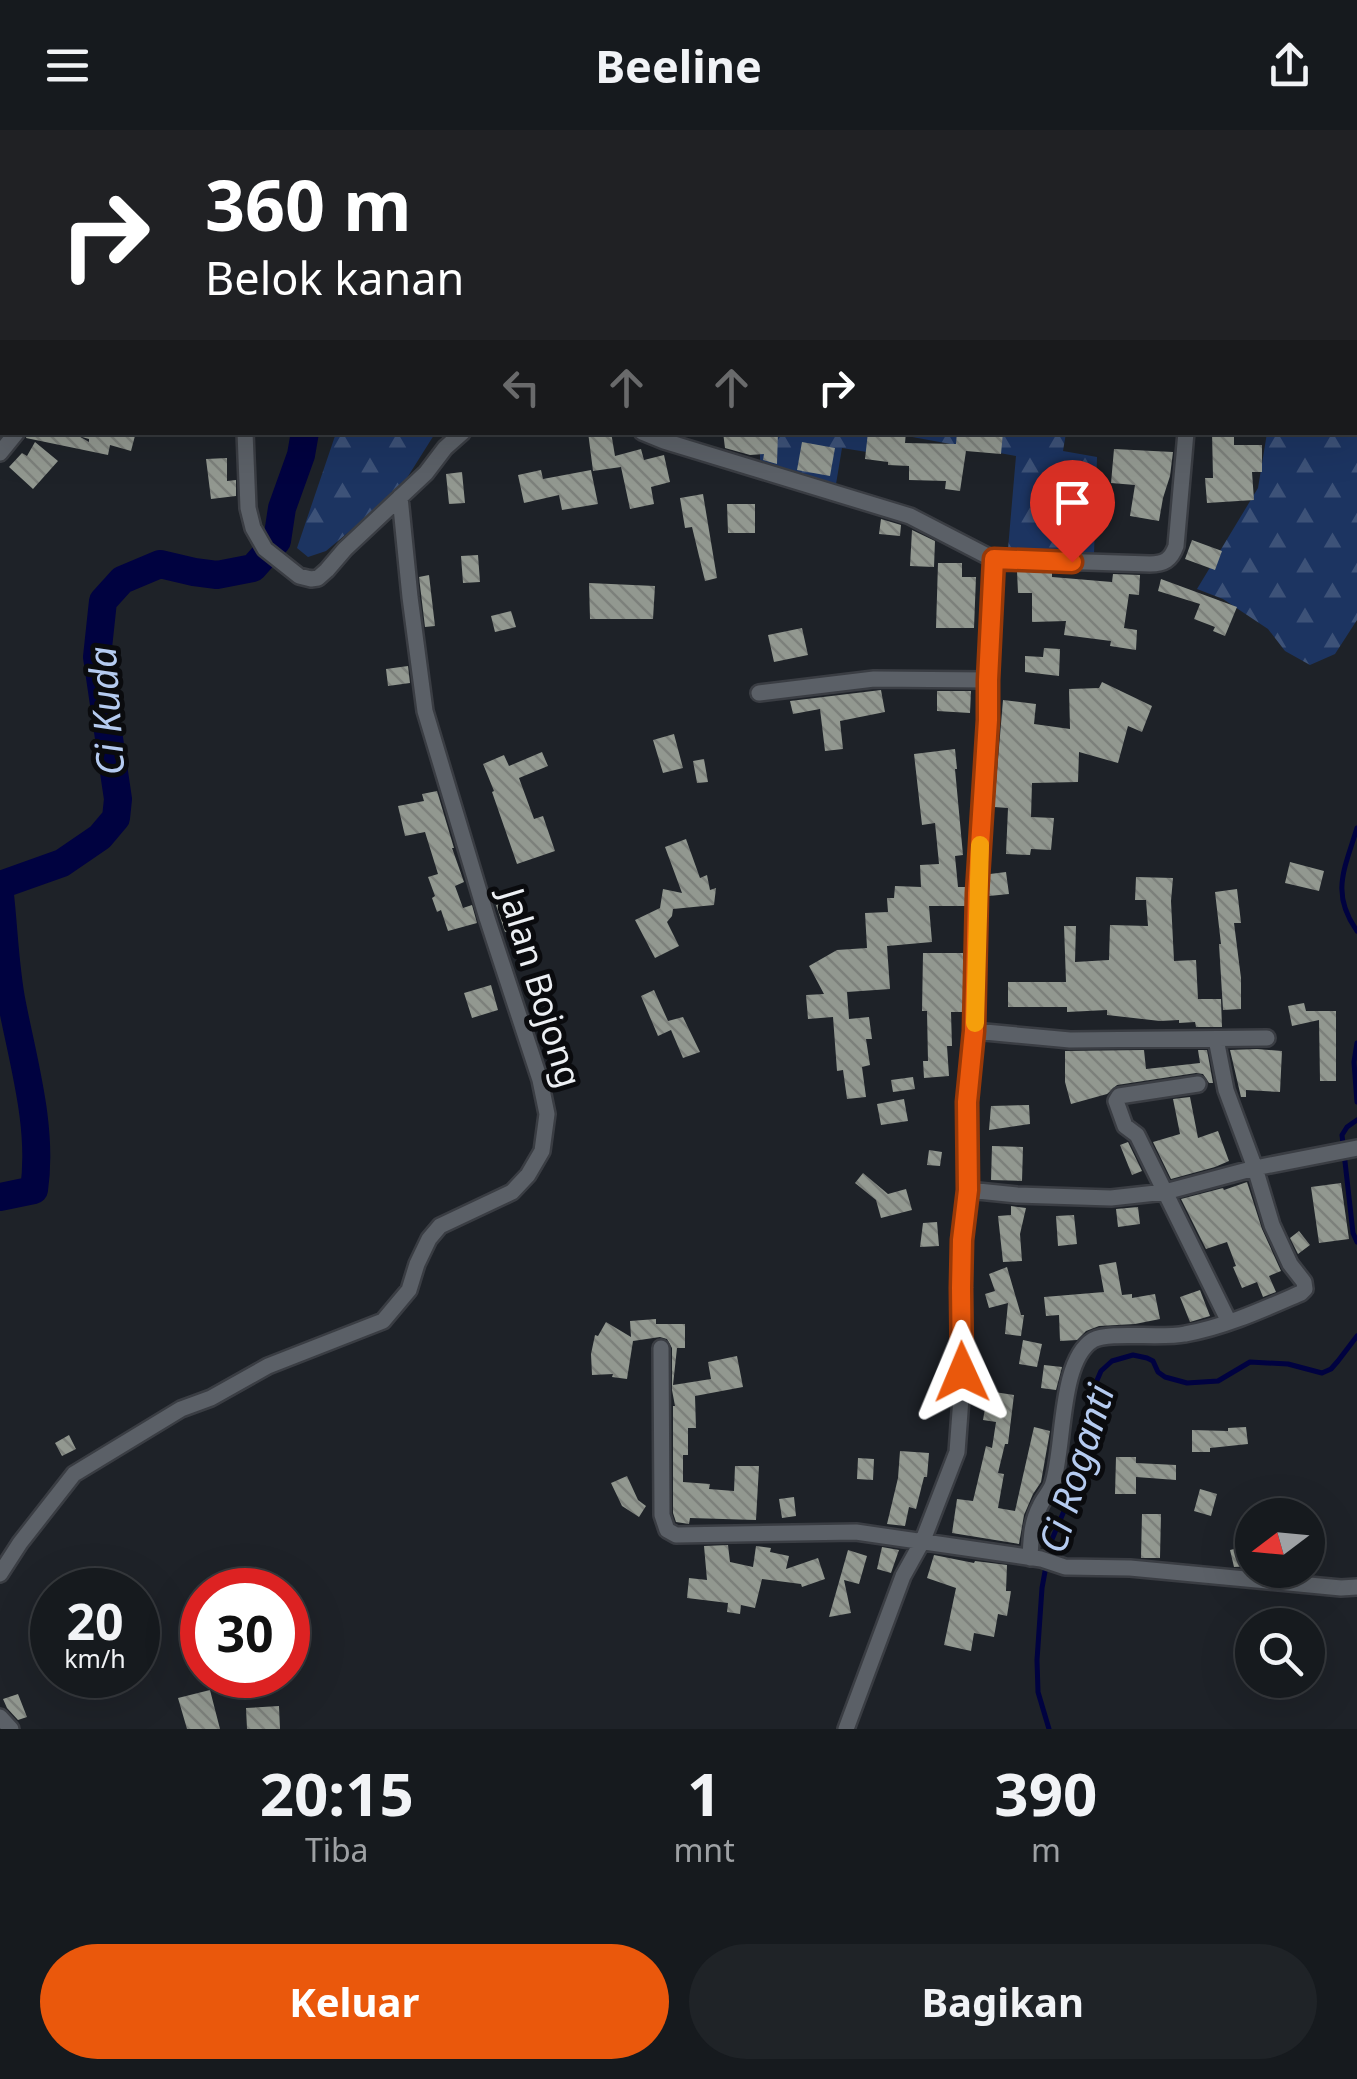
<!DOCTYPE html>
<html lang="id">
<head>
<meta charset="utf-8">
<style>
  body { margin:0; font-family:"Noto Sans",sans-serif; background:#1f2327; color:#f1f3f6; height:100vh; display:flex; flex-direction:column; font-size:38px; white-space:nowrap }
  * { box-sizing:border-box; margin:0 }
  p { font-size:32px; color:#9ea1a4 }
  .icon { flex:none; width:55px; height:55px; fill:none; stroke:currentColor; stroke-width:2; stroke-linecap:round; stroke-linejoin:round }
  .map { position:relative; height:1599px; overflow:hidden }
  .details { display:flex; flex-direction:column; background:#161a1e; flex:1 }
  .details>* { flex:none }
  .banner { position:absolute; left:0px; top:0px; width:1358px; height:305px; box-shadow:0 10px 40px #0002,0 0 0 2px #35383c; background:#202124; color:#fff; overflow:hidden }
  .needle { width:65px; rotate:254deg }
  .fabs { position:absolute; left:1235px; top:1368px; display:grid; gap:20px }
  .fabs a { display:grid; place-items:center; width:90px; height:90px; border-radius:50%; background:#161a1e; box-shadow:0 10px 40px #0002,0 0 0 2px #35383c; font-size:50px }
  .speed { position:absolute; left:30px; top:1438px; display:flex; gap:20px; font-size:50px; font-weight:700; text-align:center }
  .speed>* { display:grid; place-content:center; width:130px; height:130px; border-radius:50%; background:#161a1e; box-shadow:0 10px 40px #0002,0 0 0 2px #35383c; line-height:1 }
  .speed small { font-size:25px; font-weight:400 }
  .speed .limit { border:15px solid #d22; background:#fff; color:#111 }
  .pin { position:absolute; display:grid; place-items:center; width:85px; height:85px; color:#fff; margin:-102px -42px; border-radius:50% 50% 50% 0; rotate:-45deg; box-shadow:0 0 10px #0007 }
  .pin .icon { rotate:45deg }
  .me { position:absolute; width:110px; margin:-55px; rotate:359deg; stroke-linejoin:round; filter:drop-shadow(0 0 8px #0008) }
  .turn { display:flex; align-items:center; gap:35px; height:210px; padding:0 40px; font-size:45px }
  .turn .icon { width:130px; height:130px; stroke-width:2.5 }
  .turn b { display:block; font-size:70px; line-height:85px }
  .lanes { display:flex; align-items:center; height:95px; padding:0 40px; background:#0003; justify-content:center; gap:50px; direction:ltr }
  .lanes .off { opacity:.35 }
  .eta { display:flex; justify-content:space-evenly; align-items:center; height:170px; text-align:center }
  .eta b { font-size:60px; font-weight:700; line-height:70px }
  .primary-button { display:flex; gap:20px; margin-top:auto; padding:20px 40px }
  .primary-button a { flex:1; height:115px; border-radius:60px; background:#ea580c; color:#fff; font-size:40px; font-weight:700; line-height:115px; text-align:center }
  .primary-button a+a { background:#1f2327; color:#f1f3f6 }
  header { display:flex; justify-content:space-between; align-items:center; height:130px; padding:0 40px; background:#161a1e; font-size:45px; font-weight:700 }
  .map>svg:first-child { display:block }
  .forest { fill:url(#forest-firs) }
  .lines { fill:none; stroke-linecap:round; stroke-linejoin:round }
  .stream { stroke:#000240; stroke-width:5 }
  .river { stroke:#000240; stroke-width:28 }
  .building { fill:url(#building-back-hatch) }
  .street-casing { stroke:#3a3d43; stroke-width:20 }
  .street { stroke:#5b6067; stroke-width:15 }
  .route-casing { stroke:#983908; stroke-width:25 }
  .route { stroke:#ea580c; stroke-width:18 }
  .slow { stroke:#f59e0b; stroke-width:18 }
  .labels { text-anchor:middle; stroke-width:10; stroke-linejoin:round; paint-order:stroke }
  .street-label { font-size:35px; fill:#eceff3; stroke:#0a0b0e }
  .water-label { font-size:38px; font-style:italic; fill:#b5cbf0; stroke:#0a0b0e }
</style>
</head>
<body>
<header><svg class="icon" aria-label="menu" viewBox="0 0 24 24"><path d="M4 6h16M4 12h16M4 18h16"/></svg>Beeline<svg class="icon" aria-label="share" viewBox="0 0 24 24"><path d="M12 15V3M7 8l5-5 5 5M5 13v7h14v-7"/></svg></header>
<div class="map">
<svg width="1357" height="1599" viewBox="0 0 1357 1599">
  <defs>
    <pattern id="forest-firs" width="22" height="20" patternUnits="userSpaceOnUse" patternTransform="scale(2.5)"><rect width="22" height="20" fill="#1c3461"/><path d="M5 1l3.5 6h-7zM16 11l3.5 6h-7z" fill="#3d5278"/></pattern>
    <pattern id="building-back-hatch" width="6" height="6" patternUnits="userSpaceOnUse" patternTransform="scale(2.5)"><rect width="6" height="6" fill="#929890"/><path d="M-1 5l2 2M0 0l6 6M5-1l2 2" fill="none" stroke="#7c807b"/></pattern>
  </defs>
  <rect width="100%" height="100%" fill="#1e2228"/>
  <!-- forest -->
  <path class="forest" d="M564 0H1125V2H561Z
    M1271 0H1357V180L1355 179V2H1270Z
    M1355 284H1357V490L1335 524 1310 535 1285 521 1268 499 1223 469 1197 459 1258 358 1267 303 1355 302Z
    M336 303H438L434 305 400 359 326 421 308 427 297 418Z
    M760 303H1066L1063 321 1097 327 1094 424 1008 419 1016 326 896 304 892 326 842 318 836 354 760 331Z"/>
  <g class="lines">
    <!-- stream -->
    <path class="stream" d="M1357 698C1345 738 1330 763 1357 801
      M1357 913 1354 932 1357 972
      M1357 990 1347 997 1342 1005 1353 1103 1357 1112
      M1049 1599 1038 1562 1037 1530 1042 1458 1050 1414 1064 1381 1091 1278 1095 1255 1101 1241 1112 1231 1133 1225 1147 1228 1153 1231 1158 1242 1165 1247 1187 1253 1218 1251 1250 1232 1288 1234 1322 1243 1331 1239 1338 1231 1357 1206"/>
    <!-- river -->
    <path class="river" d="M498 2 500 0
      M0 755 62 733 100 707 116 688 118 669 97 527 103 471 122 450 160 434 194 442 217 445 253 438 277 411 282 378 301 325 305 302
      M0 765C4 801 5 839 12 874 24 935 43 999 34 1060L0 1067"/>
  </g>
  <!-- building -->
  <path class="building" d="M28 302H72L89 312V309L78 306 79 302H136L131 321 110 315 108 325 26 308Z
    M588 302H611L615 326 641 319 644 330 664 325 670 352 651 357 654 374 630 379 621 337 593 341Z
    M723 302H778L777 334 763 330 764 324 750 325 725 318Z
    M868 302 889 305V302H906L905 313 956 314 957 302H1003L1001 324 966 321 960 361 945 359 946 351 909 350V336L888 335V332L865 329Z
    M1212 302H1234V315H1262V342H1252L1254 370 1207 373 1205 348H1213Z
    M35 312 58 331 33 359 9 337 22 323 27 326Z
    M802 312 835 318 830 346 797 340Z
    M1114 319 1173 322 1170 346 1163 368 1159 391 1130 386 1135 355 1111 353Z
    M227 328V351L236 350V366L211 369 206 329Z
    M541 340 543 349 591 340 598 374 562 380 559 365 524 373 518 345Z
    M462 342 465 373 449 374 446 344Z
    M703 364 717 448 705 451 692 397 685 398 680 368Z
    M727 374H755V403H728Z
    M881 389 901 395 900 406 879 404Z
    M912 400 935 411 934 437 910 436Z
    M1192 410 1222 421 1215 440 1185 429Z
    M478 425 480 452 463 453 461 426Z
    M938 433H962V447H976L974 498H936Z
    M1017 441 1052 442V447L1112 452 1113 444 1140 445 1139 465 1129 464 1124 498 1137 500 1136 520 1110 516 1111 511 1064 505 1066 491 1032 492V463H1018Z
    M429 445 435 496 425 497 419 447Z
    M1161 449 1237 477 1225 506 1213 501 1215 497 1194 489 1200 474 1158 461Z
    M589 453 655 456 653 489H590Z
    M511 481 516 497 495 502 491 486Z
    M802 498 808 525 774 532 768 505Z
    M1044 518 1060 519 1059 546 1025 542V526L1043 527Z
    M408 536 410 553 388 556 386 539Z
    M1102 552 1152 576 1142 602 1128 596 1118 633 1079 622 1078 652 1032 653 1031 687 1054 688 1051 720 1031 719 1030 725 1006 724 1008 678 994 677 1003 570 1036 574 1034 594 1070 599 1069 559 1099 558Z
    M881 560 885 582 840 591 843 619 825 621 820 579 793 584 790 571Z
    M937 561H971L970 583 937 581Z
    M674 604 683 638 663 643 653 610Z
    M955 619 957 639H955L963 725 955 726 958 757H965V776H929L932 812 887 816 890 859 847 862 849 889 869 887 872 909H866L870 935 862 937 866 967 847 969 843 940 837 941 833 887 808 889 806 865 824 864 809 836 837 820 867 818 865 783 888 782 887 768H894L895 756 921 757 920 735 939 734 935 693 922 695 914 624Z
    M542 622 548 636 519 648 534 689 543 686 555 721 517 734 492 662 494 661 483 634 504 625 509 636Z
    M704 629 708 652 697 653 693 631Z
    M437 661 454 718H452L464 752 455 756 463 778 472 775 477 793 448 801 441 780 437 782 432 768 435 766 428 747 438 744 425 702 405 706 398 676 424 671 422 664Z
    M686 709 700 748 707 745 710 760 716 758 714 775 673 779 672 786 667 792 679 816 655 828 635 790 660 778 663 759 682 763 665 717Z
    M1290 732 1324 741 1319 761 1285 753Z
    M1006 742 1009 764 989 766 990 744Z
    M1136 747 1173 748 1171 771 1174 831 1196 830 1198 869H1221L1222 897H1196L1195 892 1179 893V890L1160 891 1107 885V880L1067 882V877H1008V852H1066L1064 796H1076L1075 832 1109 830 1110 795 1148 796 1146 770H1135Z
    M1237 759 1241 793H1234L1241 848V879L1223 880 1219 814H1221L1215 762Z
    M520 766 530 793 505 802 496 775Z
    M923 823H963V882H951L952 916H947L949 946 924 948 923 931H928L927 881H922Z
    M491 855 498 880 472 888 464 863Z
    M654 860 668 891 683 887 700 922 683 928 671 900 658 906 641 866Z
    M1304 873 1306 881H1336V951H1320L1319 890 1292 896 1288 876Z
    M1257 919 1282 921 1280 962 1246 960V967H1241L1230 920Z
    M1144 920 1146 939 1200 933 1198 920H1207L1213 953H1209L1203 944 1196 943 1117 955 1107 964 1071 974 1065 952V921Z
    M913 947 915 959 893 962 891 950Z
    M1190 967 1198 1008 1218 1001 1229 1031 1215 1037 1171 1049 1153 1012 1180 1004 1173 969Z
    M904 969 908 991 881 995 877 974Z
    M1029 975 1030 994 989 1000 991 976Z
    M1128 1012 1142 1041 1132 1045 1120 1015Z
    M992 1016 1023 1017 1022 1051 991 1050Z
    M929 1020 942 1022 940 1036 927 1035Z
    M863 1043 888 1064 906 1059 912 1080 881 1088 876 1070 855 1053Z
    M1247 1052 1262 1099 1281 1141 1269 1146 1276 1162 1263 1167 1257 1152 1242 1158 1233 1137 1236 1136 1227 1112 1206 1119 1181 1069 1223 1058 1224 1060Z
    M1341 1053 1349 1109 1319 1113 1311 1057Z
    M1011 1076 1026 1078 1020 1104 1022 1131 1003 1132 998 1086 1011 1085Z
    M1138 1077 1140 1094 1118 1097 1116 1079Z
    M1074 1085 1077 1114 1058 1116 1056 1086Z
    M937 1092 939 1116 920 1117 923 1093Z
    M1299 1101 1310 1115 1298 1124 1290 1108Z
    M1116 1132 1122 1165 1132 1164V1168L1155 1164 1160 1189 1135 1194 1099 1196 1086 1201 1077 1210 1060 1211 1059 1185 1046 1186 1044 1167 1104 1162 1099 1135Z
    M1007 1137 1021 1185H1024L1021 1206 1005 1204 1008 1173 989 1178 985 1164 995 1161 989 1144Z
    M1200 1160 1210 1186 1190 1192 1180 1167Z
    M656 1189V1194H685V1218H677L673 1255 711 1249 708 1232 737 1226 743 1257 695 1266 696 1298H688V1325H683V1352L710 1354 709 1359 734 1361 735 1336H759L756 1390 690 1388 689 1394 676 1392 673 1383V1276H675L672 1260V1218L667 1209 660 1207 633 1211 627 1249 612 1247 613 1244 592 1245 591 1224 595 1205 598 1206 606 1192 631 1207 630 1191Z
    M1023 1210 1042 1214 1037 1237 1019 1234Z
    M1044 1235 1062 1237 1056 1260 1041 1258Z
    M988 1261 1014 1265 1008 1314H1005L998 1343 1004 1344 998 1378 1015 1381 1034 1297 1050 1301 1041 1352 1033 1364 1024 1385 1019 1414 952 1403 957 1369 973 1371 986 1316 992 1318 996 1292 983 1290Z
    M1246 1297 1248 1314 1210 1318V1322H1192V1300L1228 1301V1298Z
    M69 1305 76 1319 62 1326 55 1313Z
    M900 1321 929 1323 927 1347H924L916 1379 909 1377 905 1396 887 1394 898 1348Z
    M1116 1327H1136V1333L1176 1335V1350L1136 1347V1364H1115Z
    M858 1328 874 1329 873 1350 857 1349Z
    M627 1346 638 1370 646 1376 639 1387 622 1376 611 1353Z
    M1200 1359 1217 1364 1211 1386 1194 1381Z
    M794 1367 796 1386 782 1388 779 1369Z
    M1142 1384H1161L1160 1428H1141Z
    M728 1415 730 1432 753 1437 756 1416 771 1418 770 1422 789 1426 786 1439 818 1428 825 1449 802 1457 801 1454 762 1449 755 1478 741 1475 740 1484 727 1482 728 1473 687 1468 689 1448 707 1450 704 1416Z
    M1247 1416 1252 1436 1234 1437 1230 1420Z
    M882 1417 899 1420 891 1443 877 1439Z
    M848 1420 867 1426 859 1454 844 1450 851 1483 829 1487Z
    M934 1425 974 1433 975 1431 1007 1435 1006 1461H1011L1007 1486 998 1484 994 1507 974 1503 971 1521 944 1515 956 1458 927 1448Z
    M210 1560 220 1599H187L178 1568Z
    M18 1564 27 1587 18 1590 7 1578 3 1569Z
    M279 1576 280 1599H247L246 1578Z"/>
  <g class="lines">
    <!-- street casing -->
    <g class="street-casing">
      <path id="street" d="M1198 2 1199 0
        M245 302 248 378 253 398 265 419 299 446 311 449 318 448 327 440 345 419 426 343 445 318 463 302
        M642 302 664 311 910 386 993 429 1150 434C1164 434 1171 430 1176 416L1186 302
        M0 323 17 302
        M759 563 874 549 987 550
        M974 901 1070 910 1267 908
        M1198 954 1119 966 1116 971 1125 996 1137 1005 1229 1192
        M968 1060 1017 1065 1111 1068 1165 1062 1255 1038 1357 1018
        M661 1218 662 1385 667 1400 676 1405 856 1402 1041 1429 1065 1437 1130 1438 1341 1458 1357 1457
        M1030 1428C1031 1409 1031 1393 1040 1376 1043 1369 1049 1363 1052 1356 1065 1321 1058 1231 1093 1210 1109 1201 1161 1209 1185 1204 1225 1197 1264 1179 1301 1163L1305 1159 1304 1152 1290 1134 1272 1095 1255 1038 1226 960 1216 909
        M0 1444 20 1413 74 1344 181 1279 211 1268 268 1236 383 1191 409 1160 417 1134 429 1109 440 1096 512 1062 528 1045 542 1021 547 984 540 950 487 788 425 581 410 467 400 367
        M0 1587 11 1599
        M846 1599 903 1446 923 1410 957 1322 963 1241 962 1109 968 1060 967 972 974 901 977 763 988 590 987 550 993 429"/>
    </g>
    <!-- street -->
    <use href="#street" class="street"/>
  </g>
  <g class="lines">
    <!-- route casing -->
    <g class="route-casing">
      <path id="route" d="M962 1242 961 1158 962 1110 968 1060 967 972 974 901 977 763 988 590V550L994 429 1072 432"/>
    </g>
    <!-- route -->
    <use href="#route" class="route"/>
    <!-- slow -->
    <path class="slow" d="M975 893 980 715"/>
  </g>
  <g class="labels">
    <!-- street labels -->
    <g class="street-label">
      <text transform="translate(540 858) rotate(73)" y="12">Jalan Bojong</text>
    </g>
    <!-- water labels -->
    <g class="water-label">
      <text transform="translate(107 581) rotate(-94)" y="13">Ci Kuda</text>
      <text transform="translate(1077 1339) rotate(-73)" y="13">Ci Roganti</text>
    </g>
  </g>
</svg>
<div class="fabs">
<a><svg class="needle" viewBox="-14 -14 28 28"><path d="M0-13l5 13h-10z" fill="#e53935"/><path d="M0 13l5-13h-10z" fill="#9ea1a4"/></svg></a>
<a><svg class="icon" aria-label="search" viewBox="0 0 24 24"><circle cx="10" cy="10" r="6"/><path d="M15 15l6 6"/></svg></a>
</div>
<div class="speed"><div>20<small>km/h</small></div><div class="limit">30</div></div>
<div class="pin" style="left:1072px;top:432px;background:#d93025"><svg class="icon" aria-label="arrive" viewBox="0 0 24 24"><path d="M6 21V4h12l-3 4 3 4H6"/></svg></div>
<svg class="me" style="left:962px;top:1242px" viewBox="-20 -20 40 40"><path d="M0-17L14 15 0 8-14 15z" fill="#ea580c" stroke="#fff" stroke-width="4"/></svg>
<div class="banner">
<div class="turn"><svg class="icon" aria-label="right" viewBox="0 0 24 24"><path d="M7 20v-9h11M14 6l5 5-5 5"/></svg><div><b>360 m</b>Belok kanan</div></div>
<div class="lanes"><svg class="icon off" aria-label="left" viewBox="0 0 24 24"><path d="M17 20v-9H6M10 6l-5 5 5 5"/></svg><svg class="icon off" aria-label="ahead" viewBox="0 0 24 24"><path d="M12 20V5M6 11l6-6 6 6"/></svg><svg class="icon off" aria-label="ahead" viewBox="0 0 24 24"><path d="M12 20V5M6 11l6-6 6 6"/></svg><svg class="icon" aria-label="right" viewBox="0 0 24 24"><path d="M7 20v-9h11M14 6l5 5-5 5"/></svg></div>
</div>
</div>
<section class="details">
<div class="eta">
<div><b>20:15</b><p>Tiba</p></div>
<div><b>1</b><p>mnt</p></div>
<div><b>390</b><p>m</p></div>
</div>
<div class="primary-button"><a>Keluar</a><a>Bagikan</a></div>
</section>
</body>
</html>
